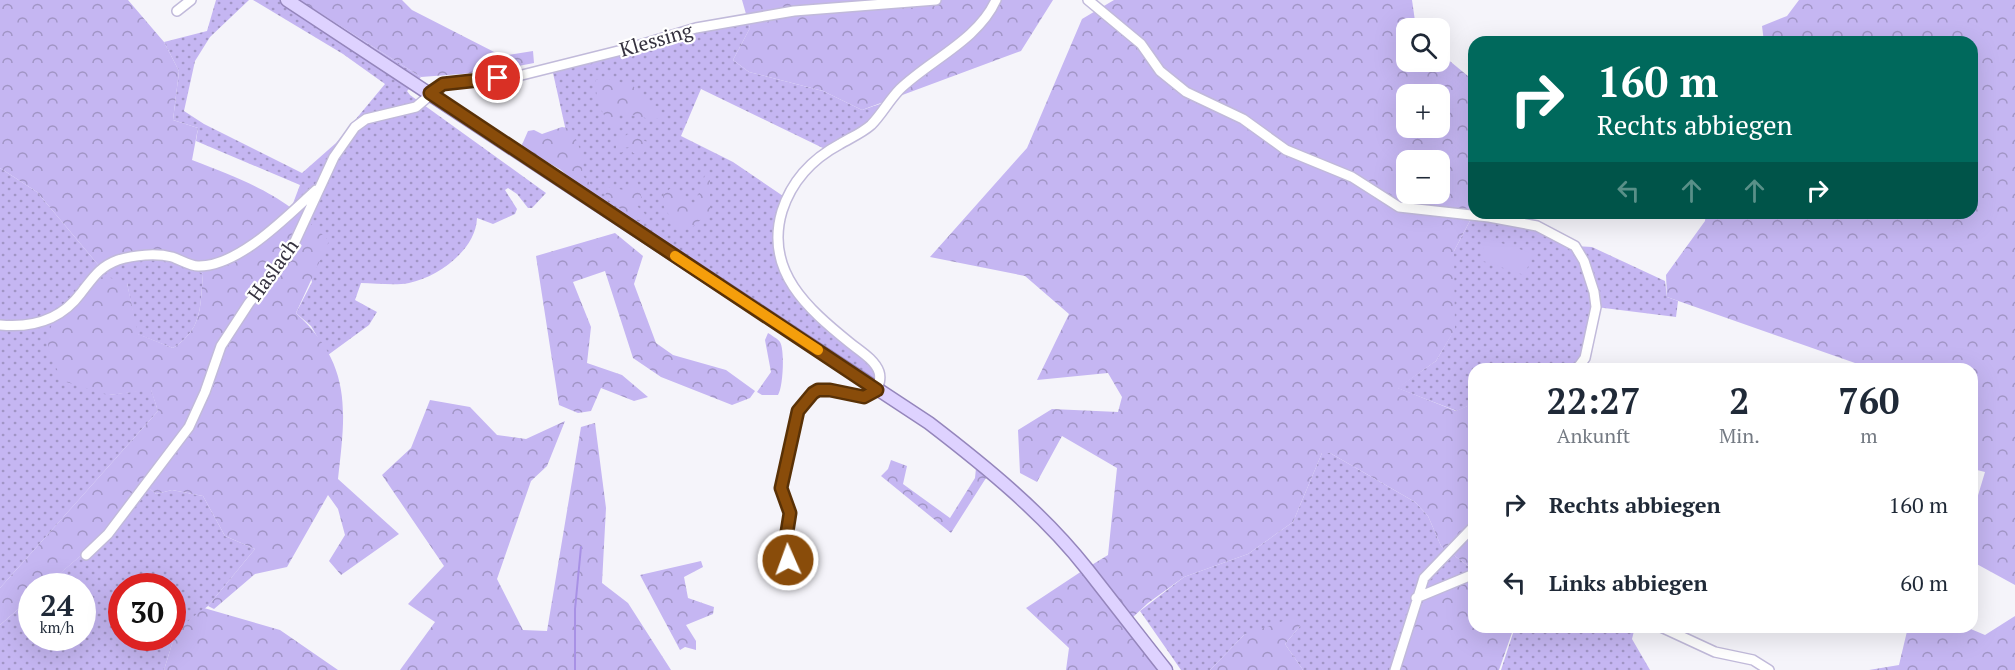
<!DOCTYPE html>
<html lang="de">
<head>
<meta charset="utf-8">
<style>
  body { margin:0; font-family:"PT Serif",serif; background:#f2f2f3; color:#1f2937; height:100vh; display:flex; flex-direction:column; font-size:22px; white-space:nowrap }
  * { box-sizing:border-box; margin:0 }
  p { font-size:20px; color:#747a83 }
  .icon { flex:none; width:33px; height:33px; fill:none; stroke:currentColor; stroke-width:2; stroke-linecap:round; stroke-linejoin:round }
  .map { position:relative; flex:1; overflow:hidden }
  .panel { position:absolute; left:1468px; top:363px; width:510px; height:270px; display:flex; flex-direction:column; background:#fff; border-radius:18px; box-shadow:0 6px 24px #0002 }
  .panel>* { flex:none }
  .top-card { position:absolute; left:1468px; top:36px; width:510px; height:183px; border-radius:18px; box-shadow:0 6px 24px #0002; background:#00695c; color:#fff; overflow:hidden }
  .controls { position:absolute; left:1396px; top:18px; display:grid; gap:12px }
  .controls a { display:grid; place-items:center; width:54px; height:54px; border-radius:12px; background:#fff; box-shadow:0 6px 24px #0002; font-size:30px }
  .speed { position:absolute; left:18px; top:573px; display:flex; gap:12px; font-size:30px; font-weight:700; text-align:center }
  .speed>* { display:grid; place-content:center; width:78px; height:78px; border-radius:50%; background:#fff; box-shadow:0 6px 24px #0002; line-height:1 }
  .speed small { font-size:15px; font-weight:400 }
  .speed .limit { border:9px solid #d22; background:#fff; color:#111 }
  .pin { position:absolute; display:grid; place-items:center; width:51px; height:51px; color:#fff; margin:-26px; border:3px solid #fff; border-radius:50%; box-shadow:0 2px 6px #0007 }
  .me { position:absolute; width:66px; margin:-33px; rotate:358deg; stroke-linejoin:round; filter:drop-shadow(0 0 4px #0008) }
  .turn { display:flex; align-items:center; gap:21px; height:126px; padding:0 30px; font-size:27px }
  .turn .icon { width:78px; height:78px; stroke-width:2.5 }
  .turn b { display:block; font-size:42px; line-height:51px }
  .lanes { display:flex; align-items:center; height:57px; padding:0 30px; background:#0003; justify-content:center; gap:30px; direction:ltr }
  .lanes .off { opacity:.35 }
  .eta { display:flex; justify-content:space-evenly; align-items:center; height:102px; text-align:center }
  .eta b { font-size:36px; font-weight:800; line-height:42px }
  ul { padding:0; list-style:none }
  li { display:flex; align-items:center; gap:18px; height:78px; padding:0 30px }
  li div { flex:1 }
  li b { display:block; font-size:22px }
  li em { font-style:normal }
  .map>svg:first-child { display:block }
  .grass { fill:url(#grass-dots); fill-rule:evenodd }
  .forest { fill:url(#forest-crowns); fill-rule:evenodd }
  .pitch { fill:#c5b6f2 }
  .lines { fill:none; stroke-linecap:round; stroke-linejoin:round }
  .stream { stroke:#a891e5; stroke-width:2 }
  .minor-casing { stroke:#c1bada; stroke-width:12 }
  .major-casing { stroke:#9586bc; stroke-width:15 }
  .minor { stroke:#fff; stroke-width:9 }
  .major { stroke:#ded2ff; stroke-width:12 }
  .route-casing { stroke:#593106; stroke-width:15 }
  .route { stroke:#894c0a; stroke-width:10 }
  .slow { stroke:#f59e0b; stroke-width:10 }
  .labels { text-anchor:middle; stroke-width:4.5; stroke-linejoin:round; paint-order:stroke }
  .street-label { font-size:20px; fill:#35323f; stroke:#fff }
</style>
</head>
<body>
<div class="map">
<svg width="2015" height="670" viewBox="0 0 2015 670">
  <defs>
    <pattern id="grass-dots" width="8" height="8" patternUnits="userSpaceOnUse" patternTransform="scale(1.5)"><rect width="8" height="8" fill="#c5b6f2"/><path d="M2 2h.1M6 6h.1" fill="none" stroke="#a195c5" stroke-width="1.8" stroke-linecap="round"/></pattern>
    <pattern id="forest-crowns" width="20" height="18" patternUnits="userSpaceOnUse" patternTransform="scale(1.5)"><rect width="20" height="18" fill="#c5b6f2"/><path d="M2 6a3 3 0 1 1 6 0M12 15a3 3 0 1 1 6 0" fill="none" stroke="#a195c5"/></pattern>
  </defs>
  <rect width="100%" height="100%" fill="#f5f4fa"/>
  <!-- grass -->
  <path class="grass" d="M216 0H249L210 37 195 61 184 111 204 124 302 173 336 143 385 84 343 54 253 0H299L421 77 407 91 410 95 546 193 532 208H528L517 194 508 188 505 190 517 209 515 214 493 224 477 218C476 250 438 277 409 283 394 286 376 283 361 283L355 300 377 312 369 325 328 355 311 326 296 313 312 282 292 206 300 185 196 141 198 128 173 120 179 71 164 42 207 31Z
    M747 18 750 28 733 60 749 72 823 91 862 110 886 102 865 129 827 150 701 89 681 136 733 162 786 198C783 212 776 230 777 244 779 293 842 335 876 364L874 381 578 185 553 73Z
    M0 168 37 192 100 267 119 259H180L203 274C200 306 203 329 173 348L137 334 127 283 109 395 151 389 158 411 0 588Z
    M1473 215 1537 226 1575 246 1592 247 1665 281 1667 297 1678 301 1676 317 1596 307 1577 369H1474V403L1457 411 1397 388 1436 361 1454 330V251Z
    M1322 453H1330L1415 502 1428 516 1441 546 1474 570 1394 670H1303L1285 644 1300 626 1244 635 1210 670H1181L1140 611 1184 577 1248 554 1293 522Z
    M148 487 156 494 172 490 203 496 225 536 255 549 208 606 176 631 164 670H0V625L31 598 32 638H82V586H45L105 535ZM122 586H172V638H122Z
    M1515 627H1635L1632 639 1650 670H1501Z"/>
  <!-- forest -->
  <path class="forest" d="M0 0H128L164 42 179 71 173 120 198 128 192 160C251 183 283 194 329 241L296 313C352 365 346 409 338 479L399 534 341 575 329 561 345 535 338 509 328 495 287 567 255 574 214 609 208 606 255 549 225 536 203 496 172 490 156 494 148 487 105 535 50 582 45 586H32L31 598 0 625V588L158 411 151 390 109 395 63 381C58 371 52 361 49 351 42 319 75 295 94 273L127 283 138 334 173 348C203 329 200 306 203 274L180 259 153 257 100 267 37 192 0 168Z
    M299 0H402L412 10 502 56 533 51 534 63 488 72 421 77Z
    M742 0H1053L1021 51 862 110 823 91 749 72 733 60 750 28Z
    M1114 0H1412L1416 28H1407V62H1440V53L1474 81V213L1454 251 1455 329 1436 361 1398 388 1456 411 1474 403V570L1441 546 1428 516 1415 502 1330 453H1322L1293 522 1248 554 1184 577 1148 603 1132 618 1090 566 1108 555 1117 468 1062 436 1037 482 1020 473 1018 430 1052 409 1118 412 1122 397 1108 373 1037 380 1069 314 1025 276 930 257 1027 148 1082 19ZM1407 94H1440V128H1407ZM1407 160H1440V194H1407Z
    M1799 0H2015V585L1973 562V512L1985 472 1973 469 1972 369H1856L1855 363 1667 297 1666 275 1705 221 1706 213H1972V42H1764L1762 26 1787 16Z
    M608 79 622 83 630 82 648 105 660 107 662 117C646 124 630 108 613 115L619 121 615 131C602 114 595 102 596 80Z
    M562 127 572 129 583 157 582 175 595 189 591 192 583 190 561 170 521 147 528 131 534 130 542 134Z
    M628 134 650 143 642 156 633 153 630 147 624 148 623 153 616 152V142Z
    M705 175 710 176V212L691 228H677L664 207 663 195 672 187 695 205Z
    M637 181 642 199 637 206 645 214 639 222 605 198 607 187 624 190Z
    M615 233 643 256 634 284 656 343 673 355 726 370 755 391 750 398 732 405 661 377 633 358 605 271 573 282 591 327 587 363 622 375 648 397 634 401 601 388 591 411 578 413 559 405 536 256Z
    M768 333C771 335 778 339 780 342 785 350 783 388 778 395H762L757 392 771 372 765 340Z
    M430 400 470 407 497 435 526 439 565 421 547 466 531 481 497 579 523 630 547 631 581 427 595 423 606 508 602 583 628 603 671 670H400L435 622 408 604 444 566 382 475 411 448Z
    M891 460 907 466 903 484 950 518 975 478 976 468 986 478 951 533 881 476 888 469Z
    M701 561 703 567 684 577 688 598 714 607 713 614 686 625 696 641V650L685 647 680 650 640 575Z
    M1082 571 1159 670H1066L1069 648 1026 608Z
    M1474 572V627H1514L1499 670H1394L1414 597Z
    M204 608 280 630 338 670H164L176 631Z
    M2015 616V670H1869L1899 665 1908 627H1966L1985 635Z
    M1294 617 1300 626 1285 644 1303 670H1210L1244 635Z"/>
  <!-- pitch -->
  <path class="pitch" d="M1486 238 1534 254 1524 275 1480 260Z"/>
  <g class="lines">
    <!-- stream -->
    <path class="stream" d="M575 670V609L581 547"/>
    <!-- minor casing -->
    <g class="minor-casing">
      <path id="minor" d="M1088 0 1141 44 1160 71 1186 92 1243 119 1286 150 1352 177 1399 207 1489 217 1537 226 1575 246 1584 261 1594 292 1596 307 1585 358 1577 369
        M177 11 191 0
        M0 325C32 328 61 320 81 293 93 278 99 267 118 260 134 255 156 253 172 257 181 260 190 266 198 266 239 267 288 215 316 190
        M86 555 108 534 189 427 205 392 221 346 249 303 291 250 334 157 355 127 366 119 416 107 443 84 518 76 630 48 696 28 794 11 936 0
        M788 560 786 538 791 513 781 488 798 411 813 393 818 390H830L864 397 877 390C879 384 881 378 879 372 875 360 860 351 850 343 808 309 764 271 782 211 792 180 812 159 840 144 850 138 862 133 871 125 882 114 889 100 900 89 930 60 978 40 996 0
        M1416 598 1474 574
        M1661 627 1715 652 1753 660 1769 670
        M1395 670 1424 578 1474 526"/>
    </g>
    <!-- major casing -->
    <g class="major-casing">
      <path id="major" d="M287 0 929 423C985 466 1043 513 1087 569 1113 602 1139 636 1166 670"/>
    </g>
    <!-- minor -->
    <use href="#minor" class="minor"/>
    <!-- major -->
    <use href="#major" class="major"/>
  </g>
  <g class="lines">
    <!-- route casing -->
    <g class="route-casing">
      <path id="route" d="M498 78 443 84 430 93 877 390 864 397 830 390H818L813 393 798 411 781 488 790 513 786 538 788 560"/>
    </g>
    <!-- route -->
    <use href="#route" class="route"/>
    <!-- slow -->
    <path class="slow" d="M675 256 818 350"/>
  </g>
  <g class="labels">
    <!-- street labels -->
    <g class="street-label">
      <text transform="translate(656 40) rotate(-16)" y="7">Klessing</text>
      <text transform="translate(273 270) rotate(-54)" y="7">Haslach</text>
    </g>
  </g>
</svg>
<div class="controls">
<a><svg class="icon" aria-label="search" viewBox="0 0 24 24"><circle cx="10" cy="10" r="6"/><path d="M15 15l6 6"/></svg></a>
<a>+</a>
<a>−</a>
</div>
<div class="speed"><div>24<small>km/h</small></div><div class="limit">30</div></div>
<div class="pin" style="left:498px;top:78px;background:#d93025"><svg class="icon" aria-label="arrive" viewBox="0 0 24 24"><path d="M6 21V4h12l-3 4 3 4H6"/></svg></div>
<svg class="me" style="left:788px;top:560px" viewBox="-20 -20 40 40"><circle r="17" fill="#894c0a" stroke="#fff" stroke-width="3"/><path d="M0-11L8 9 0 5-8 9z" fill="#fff"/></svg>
<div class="top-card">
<div class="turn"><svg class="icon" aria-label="right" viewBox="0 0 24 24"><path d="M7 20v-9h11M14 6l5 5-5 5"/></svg><div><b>160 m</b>Rechts abbiegen</div></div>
<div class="lanes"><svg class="icon off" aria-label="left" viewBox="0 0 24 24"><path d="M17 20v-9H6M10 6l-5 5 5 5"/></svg><svg class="icon off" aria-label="ahead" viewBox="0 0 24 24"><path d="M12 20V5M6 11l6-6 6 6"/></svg><svg class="icon off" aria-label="ahead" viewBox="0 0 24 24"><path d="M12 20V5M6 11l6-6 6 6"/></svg><svg class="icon" aria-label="right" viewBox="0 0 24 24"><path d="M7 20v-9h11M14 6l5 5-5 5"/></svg></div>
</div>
<section class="panel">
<div class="eta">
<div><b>22:27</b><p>Ankunft</p></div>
<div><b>2</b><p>Min.</p></div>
<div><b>760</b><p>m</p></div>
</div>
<ul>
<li><svg class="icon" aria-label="right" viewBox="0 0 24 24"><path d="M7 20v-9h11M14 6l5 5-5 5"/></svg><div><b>Rechts abbiegen</b></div><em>160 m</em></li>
<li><svg class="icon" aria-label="left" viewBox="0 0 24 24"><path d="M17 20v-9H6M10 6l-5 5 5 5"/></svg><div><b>Links abbiegen</b></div><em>60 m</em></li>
</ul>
</section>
</div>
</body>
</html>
